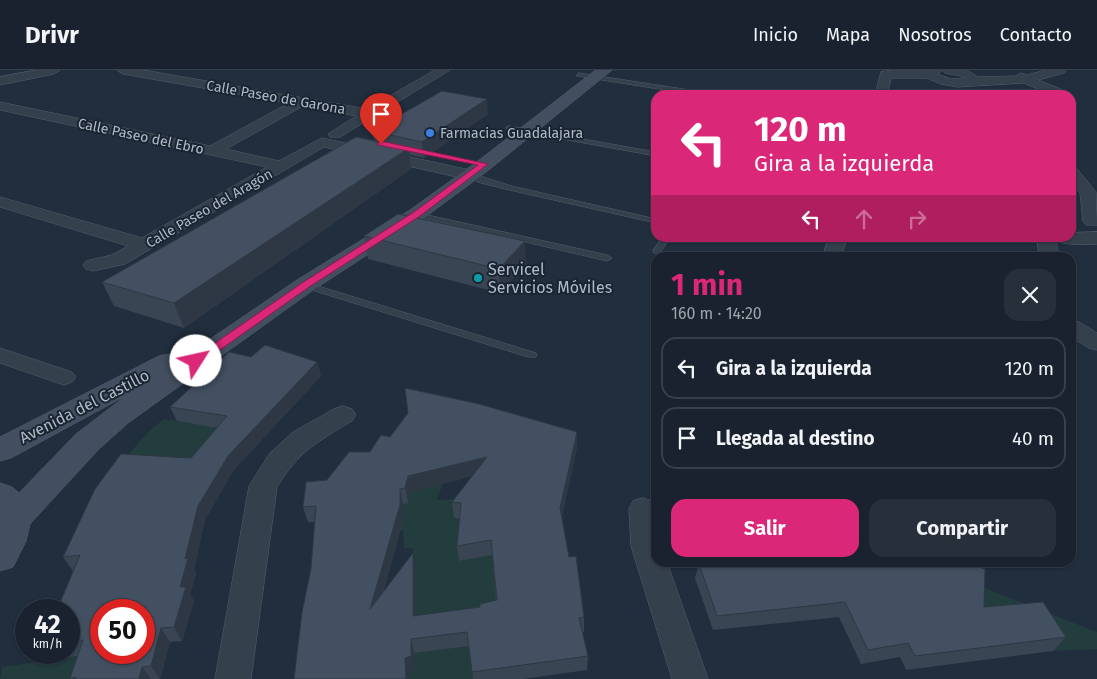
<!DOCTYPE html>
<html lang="es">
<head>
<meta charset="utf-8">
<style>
  body { margin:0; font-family:"Fira Sans",sans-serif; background:#262f3a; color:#f1f3f6; height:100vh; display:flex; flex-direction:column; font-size:19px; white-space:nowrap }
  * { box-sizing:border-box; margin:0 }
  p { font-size:16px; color:#9fa4aa }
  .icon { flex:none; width:28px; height:28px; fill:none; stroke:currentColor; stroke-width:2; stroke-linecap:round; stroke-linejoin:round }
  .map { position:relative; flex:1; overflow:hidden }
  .panel { position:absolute; left:651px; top:182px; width:425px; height:315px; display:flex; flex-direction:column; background:#19222e; border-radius:15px; box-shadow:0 1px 4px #0004,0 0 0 1px #373f4a }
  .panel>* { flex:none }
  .banner { position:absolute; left:651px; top:20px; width:425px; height:152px; border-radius:15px; box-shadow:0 1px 4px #0004,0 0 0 1px #373f4a; background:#db2777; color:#fff; overflow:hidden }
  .speed { position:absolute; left:15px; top:529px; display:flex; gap:10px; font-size:25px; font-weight:700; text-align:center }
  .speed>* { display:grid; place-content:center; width:65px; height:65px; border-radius:50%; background:#19222e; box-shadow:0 1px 4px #0004,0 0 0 1px #373f4a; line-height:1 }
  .speed small { font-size:12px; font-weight:400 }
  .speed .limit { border:8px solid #d22; background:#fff; color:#111 }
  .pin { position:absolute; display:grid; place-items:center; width:42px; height:42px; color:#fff; margin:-51px -21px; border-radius:50% 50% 50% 0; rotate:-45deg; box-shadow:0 0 5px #0007 }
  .pin .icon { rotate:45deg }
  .me { position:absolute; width:55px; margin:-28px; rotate:55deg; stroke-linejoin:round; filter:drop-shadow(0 0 4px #0008) }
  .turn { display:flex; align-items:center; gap:18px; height:105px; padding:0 20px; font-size:22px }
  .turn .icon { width:65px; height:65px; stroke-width:2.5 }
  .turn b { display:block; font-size:35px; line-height:42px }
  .lanes { display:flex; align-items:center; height:48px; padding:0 20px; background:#0003; justify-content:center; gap:25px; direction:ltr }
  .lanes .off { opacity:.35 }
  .round { display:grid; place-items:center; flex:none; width:52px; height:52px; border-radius:15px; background:#262f3a }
  .summary { display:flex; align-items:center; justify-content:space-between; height:85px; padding:0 20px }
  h1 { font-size:30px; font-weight:700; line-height:38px; color:#db2777 }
  .button { display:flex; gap:10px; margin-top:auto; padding:10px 20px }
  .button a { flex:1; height:58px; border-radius:15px; background:#db2777; color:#fff; font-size:20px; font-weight:700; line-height:58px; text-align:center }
  .button a+a { background:#262f3a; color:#f1f3f6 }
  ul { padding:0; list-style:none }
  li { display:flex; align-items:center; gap:15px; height:62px; margin:0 10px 8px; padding:0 10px; border:2px solid #373f4a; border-radius:15px }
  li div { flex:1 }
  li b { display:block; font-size:19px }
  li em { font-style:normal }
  header { display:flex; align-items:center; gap:30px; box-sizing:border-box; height:70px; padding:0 25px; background:#19222e; border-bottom:1px solid #373f4a }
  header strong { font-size:24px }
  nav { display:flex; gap:28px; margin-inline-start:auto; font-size:18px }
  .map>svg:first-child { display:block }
  .green { fill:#233c3e }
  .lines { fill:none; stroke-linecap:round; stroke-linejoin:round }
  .service-casing { stroke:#535e6b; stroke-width:1 }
  .minor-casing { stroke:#535e6b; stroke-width:1 }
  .secondary-casing { stroke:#535e6b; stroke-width:1 }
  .service { fill:#35404d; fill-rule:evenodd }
  .minor { fill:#35404d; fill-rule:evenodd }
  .secondary { fill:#434f60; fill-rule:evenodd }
  .wall { fill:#394553; fill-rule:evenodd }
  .shaded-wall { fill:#2e3844 }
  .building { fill:#425061; stroke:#2e3844; fill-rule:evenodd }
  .route { fill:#db2777; stroke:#8e194d }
  .shop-dot { fill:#3f7fe0; stroke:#1a2532; stroke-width:2 }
  .culture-dot { fill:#0f9aa8; stroke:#1a2532; stroke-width:2 }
  .labels { text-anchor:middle; stroke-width:4; stroke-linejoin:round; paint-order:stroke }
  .far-street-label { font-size:14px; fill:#b0bbc8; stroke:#1a2532 }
  .far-poi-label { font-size:14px; fill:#b0bbc8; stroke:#1a2532; text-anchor:start }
  .poi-label { font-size:16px; fill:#b0bbc8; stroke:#1a2532; text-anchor:start }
  .street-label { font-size:16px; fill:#b0bbc8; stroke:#1a2532 }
</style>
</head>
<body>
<header>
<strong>Drivr</strong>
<nav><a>Inicio</a><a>Mapa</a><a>Nosotros</a><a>Contacto</a></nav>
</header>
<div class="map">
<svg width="1097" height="609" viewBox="0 0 1097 609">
  <rect width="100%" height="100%" fill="#212e3d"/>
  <!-- green -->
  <path class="green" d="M164 349 232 360 197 403 118 396 151 359Z
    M450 399 436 430 456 429 463 448 498 484V545L473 609H409V603L414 601 413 478H404L403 461H396L402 431 411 422 432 416Z
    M975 514 1097 562V579L1053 581 1032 547 974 551Z
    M94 584 86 609H0L2 597Z"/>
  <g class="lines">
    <!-- service casing -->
    <g class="service-casing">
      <path id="service" d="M579 3 709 23 712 25H697L577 6Z
        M509 56 656 82V86L507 59 506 58Z
        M467 103C474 103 506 115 516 117 562 128 609 138 656 149V153L514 121 481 113 467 107Z
        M414 142 607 185 612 188 607 191 414 146Z
        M662 168H670L660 183H654L653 181Z
        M305 212 536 283 537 285 536 287H528L302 217 300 215Z"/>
    </g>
    <!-- minor casing -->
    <g class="minor-casing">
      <path id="minor" d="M36 0H60L54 4 0 15V7Z
        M117 0H143L367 39 435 0H450L340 67H330L328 64 356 46 303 36 226 79 279 91 322 68 470 100 476 102 478 105 476 108 470 110 324 77 125 194 93 201 86 199 83 195 86 191 112 185 128 176 0 137V127L142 168 267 97 0 40V32L210 76 289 33 123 4Z
        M893 0H943L937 4 951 9 965 8 961 6 945 3 943 0H967L978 7 1016 6 1021 3 1027 5 1046 0H1066L1064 3 1038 10 1063 20 1064 23 1063 25H1052L1024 13 957 17 941 14 927 8H891L887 25H875L881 2Z
        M1071 97 1077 99 1096 122 1097 155H1086L1083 151 1080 123 1071 112Z
        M1097 162V174C1083 175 1072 175 1058 172L1056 168H1071V163Z
        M829 168H847L841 188H822Z
        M1037 168H1055L1060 188H1040Z
        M1071 250 1079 252 1097 263V280L1089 278 1071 267Z
        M0 278 72 302 76 307 72 312 64 315 0 293Z
        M343 336 352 339 356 345 352 351C317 372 299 381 277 417L251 609H215L249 416 270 383 293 362 334 339Z
        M643 428 653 431 656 437V492H667L708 609H672L631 476 629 439 633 431Z"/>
    </g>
    <!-- secondary casing -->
    <g class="secondary-casing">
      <path id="secondary" d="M596 0H612L490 99 424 148 313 220 128 353 98 380 30 454 26 471 13 497 0 501V413L12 417 19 423 76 364 127 325 11 388 0 391V367L159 286 169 284 179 286 181 289 297 210 410 140 478 91Z"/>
    </g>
    <!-- service -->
    <use href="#service" class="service"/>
    <!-- minor -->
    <use href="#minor" class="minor"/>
    <!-- secondary -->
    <use href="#secondary" class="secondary"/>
  </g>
  <!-- wall -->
  <path class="wall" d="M488 44 424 88 410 85 411 99 184 258 114 236 102 212 374 71 372 61Z
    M364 166 526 194 500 223 368 189Z
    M251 287 317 292 321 306 233 401 205 450 194 499 196 503 190 524 194 531 182 571 170 572 160 609H71L70 608 78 586 54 590 48 582H69V540L73 501 63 487 191 388 217 358 177 351 170 337Z
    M390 367 577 377 562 446 569 487 584 547V562H582L588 586 587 600 523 609H473L469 576 414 583V601L409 603 311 499 315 452H308L303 437 327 410 370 382ZM472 406 452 432 454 448H460L457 476 459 491 492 485 496 531 480 537 416 546V498L383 523 403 451V434L408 433 411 422Z
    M699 494 984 537 1066 567 1053 581 906 600 900 587 861 594 839 547 713 560 695 508Z"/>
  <!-- shaded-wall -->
  <path class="shaded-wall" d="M487 29 488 44 424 88 422 72Z
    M409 78 411 99 184 258 174 233Z
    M525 171 526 194 500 223 499 199Z
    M317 292 321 306 233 401 205 450 194 499 196 503 190 524 194 531 182 571 174 557 185 489 198 436 228 386Z
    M577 362V377L560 453V438Z
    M487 387 488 402 411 422 408 433 405 418 408 406Z
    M400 419 403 434V451L374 554 370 539Z
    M413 483 416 498V561L413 546Z
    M161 558 170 572 160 609 151 596Z
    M411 569 414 583V601L409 603V609H406L405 588Z
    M142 597 151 609H139Z"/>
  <!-- building -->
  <path class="building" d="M442 21 487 29 422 72 372 61Z
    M356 67 409 78 174 233 102 212Z
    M398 144 525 171 499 199 364 166Z
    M265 275 317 292 228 386 198 436 185 489 188 488 180 517H186L174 557 161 558 151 596 142 597 139 609H75L76 607 70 608 83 570 69 572V540H57L80 485 63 487 95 419 121 384 191 388 227 346 170 337 229 282 251 287ZM101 540H144V582H101Z
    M405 318 479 334 577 362 560 438 569 487 576 486 584 547 579 548 588 586 472 602 467 562 411 569V586L405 588 406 609H294L302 542 311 499 316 436 303 437 306 412 327 410 349 382H370L381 365 390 367 408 343ZM487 387 452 432 461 433 457 476 491 470 497 530 480 534V537L413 546V483L370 539 400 435V419L405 418 408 406Z
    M700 492H964L985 499 984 537 1043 532 1066 567 915 586 908 573 868 580 845 532 717 546 699 494Z"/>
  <!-- route -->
  <path class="route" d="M381 71 488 94 420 146 309 217 200 294H192L190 291 192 289 302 213 414 142 478 95 378 75 377 74Z"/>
  <!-- markers -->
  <circle class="shop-dot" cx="430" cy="63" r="5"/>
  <circle class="culture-dot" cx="478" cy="208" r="5"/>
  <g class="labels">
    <!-- far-street labels -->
    <g class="far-street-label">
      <text transform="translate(276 27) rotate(10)" y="5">Calle Paseo de Garona</text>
      <text transform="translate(141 66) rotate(12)" y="5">Calle Paseo del Ebro</text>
      <text transform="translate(209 138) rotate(-30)" y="5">Calle Paseo del Aragón</text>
    </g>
    <!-- far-poi labels -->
    <g class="far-poi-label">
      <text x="440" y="68">Farmacias Guadalajara</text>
    </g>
    <!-- poi labels -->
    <g class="poi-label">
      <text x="488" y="205">Servicel<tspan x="488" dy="18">Servicios Móviles</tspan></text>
    </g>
    <!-- street labels -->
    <g class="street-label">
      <text transform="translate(84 336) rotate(-27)" y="6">Avenida del Castillo</text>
    </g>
  </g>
</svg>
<div class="speed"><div>42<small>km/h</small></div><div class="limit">50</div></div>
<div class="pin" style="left:381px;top:74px;background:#d93025"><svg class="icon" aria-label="arrive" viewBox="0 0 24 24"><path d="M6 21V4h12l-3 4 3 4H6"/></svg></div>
<svg class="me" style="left:196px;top:291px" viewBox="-20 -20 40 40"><circle r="19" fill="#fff"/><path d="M0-13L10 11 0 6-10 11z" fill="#db2777"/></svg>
<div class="banner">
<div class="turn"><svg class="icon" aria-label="left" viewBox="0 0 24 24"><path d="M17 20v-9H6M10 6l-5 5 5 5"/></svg><div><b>120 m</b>Gira a la izquierda</div></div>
<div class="lanes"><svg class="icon" aria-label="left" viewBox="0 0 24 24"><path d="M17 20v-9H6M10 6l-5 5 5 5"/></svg><svg class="icon off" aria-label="ahead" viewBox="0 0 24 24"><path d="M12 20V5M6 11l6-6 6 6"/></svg><svg class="icon off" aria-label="right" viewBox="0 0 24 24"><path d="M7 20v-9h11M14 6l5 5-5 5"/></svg></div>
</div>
<section class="panel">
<div class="summary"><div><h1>1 min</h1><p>160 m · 14:20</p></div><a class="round"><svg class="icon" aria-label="close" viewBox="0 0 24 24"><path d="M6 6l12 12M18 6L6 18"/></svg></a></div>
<ul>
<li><svg class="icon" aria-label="left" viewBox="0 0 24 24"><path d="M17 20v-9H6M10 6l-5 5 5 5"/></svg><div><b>Gira a la izquierda</b></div><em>120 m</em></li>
<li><svg class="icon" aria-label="arrive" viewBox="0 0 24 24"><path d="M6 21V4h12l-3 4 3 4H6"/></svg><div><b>Llegada al destino</b></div><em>40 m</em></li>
</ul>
<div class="button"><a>Salir</a><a>Compartir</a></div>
</section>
</div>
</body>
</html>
